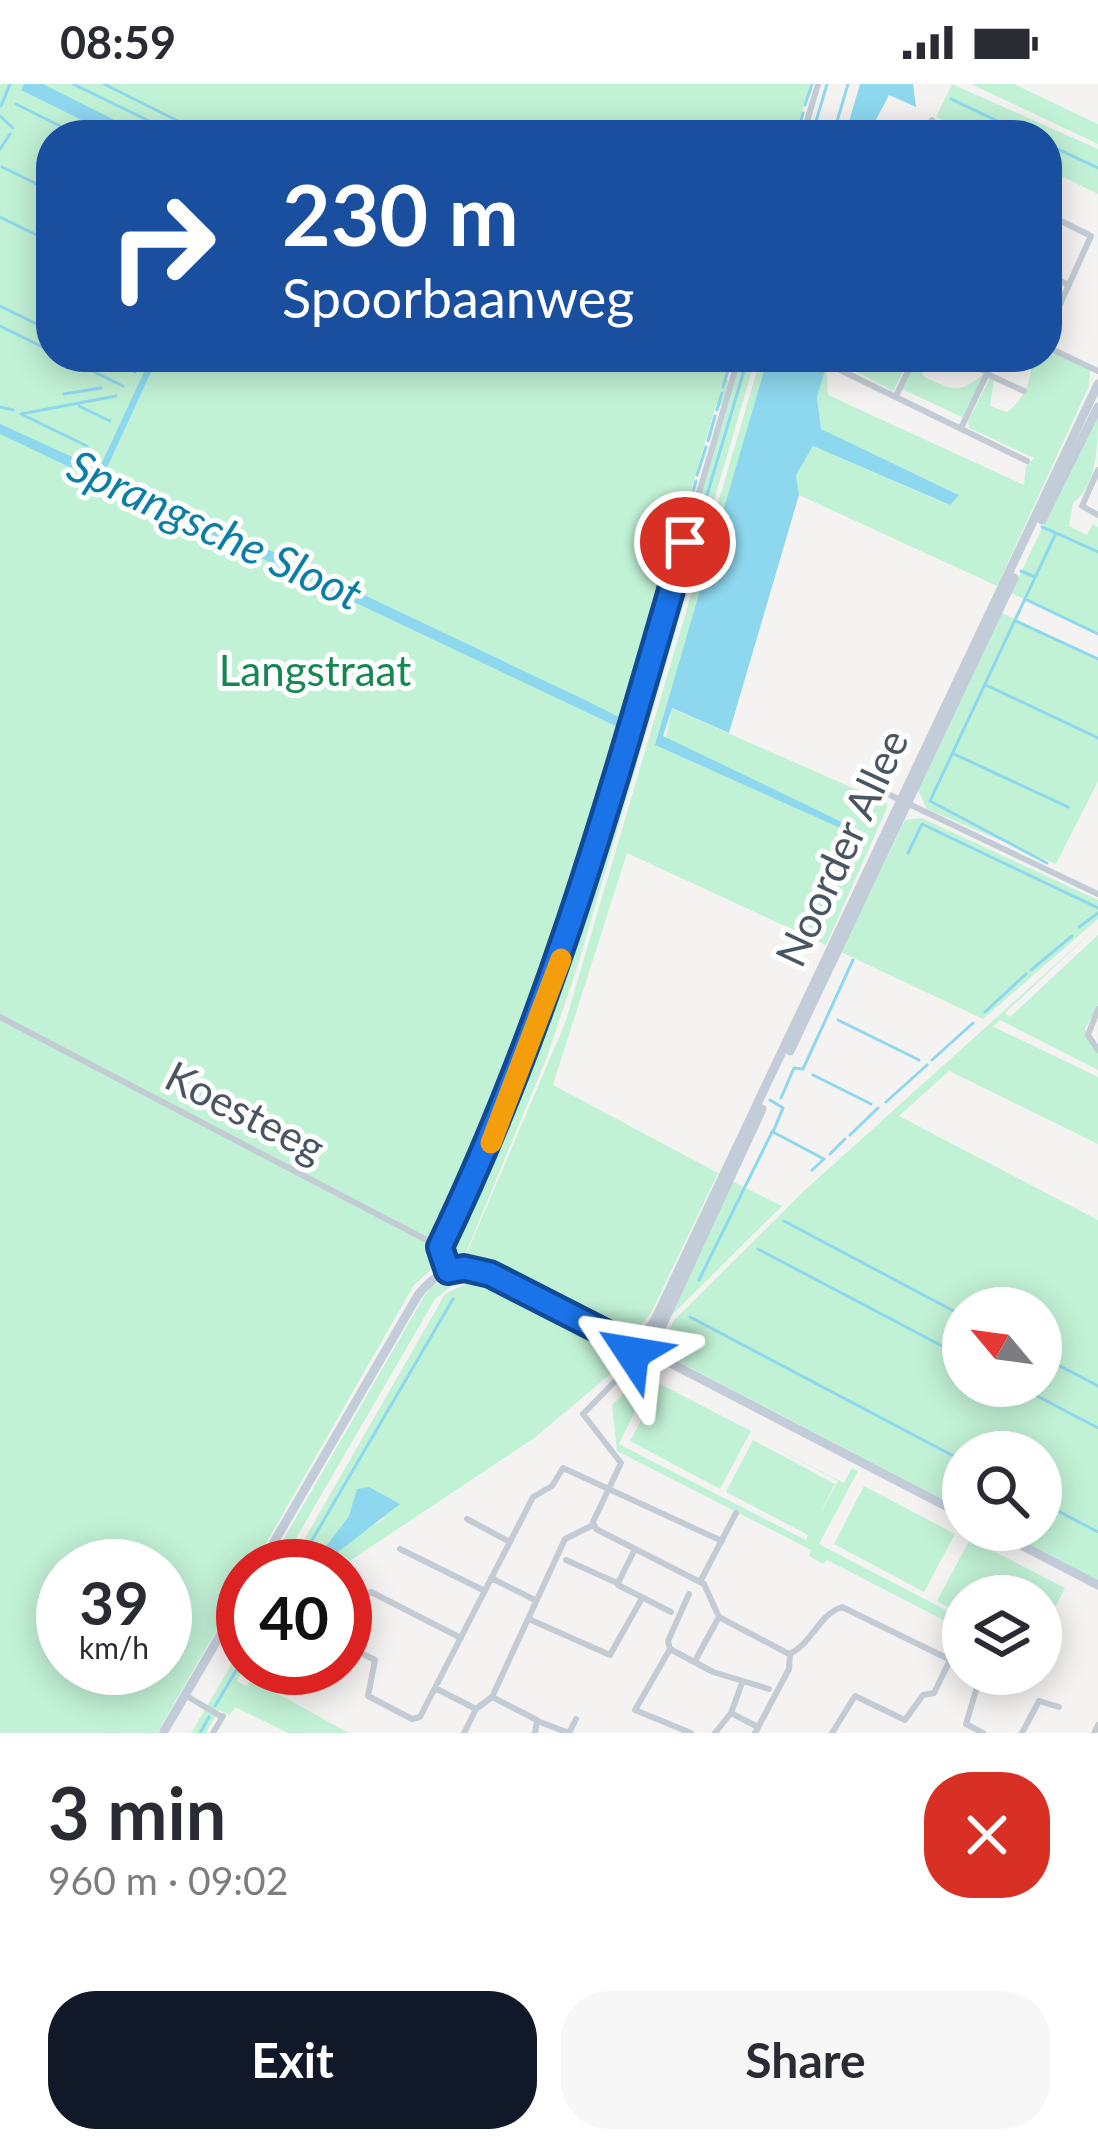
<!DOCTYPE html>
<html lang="en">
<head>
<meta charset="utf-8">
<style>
  body { margin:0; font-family:Lato,sans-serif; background:#f7f7f7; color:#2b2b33; height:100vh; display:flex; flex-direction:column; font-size:45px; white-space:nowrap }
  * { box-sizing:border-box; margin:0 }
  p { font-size:39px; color:#7c7c81 }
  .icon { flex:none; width:66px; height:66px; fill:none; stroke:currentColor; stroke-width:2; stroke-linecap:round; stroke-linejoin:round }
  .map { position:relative; height:1649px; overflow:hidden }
  .panel { display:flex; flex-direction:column; background:#fff; flex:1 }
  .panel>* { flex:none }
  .top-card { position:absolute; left:36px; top:36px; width:1026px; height:252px; border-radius:48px; box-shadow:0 6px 30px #0003; background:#1a4fa0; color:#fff; overflow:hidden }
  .needle { width:78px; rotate:299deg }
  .tools { position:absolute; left:942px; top:1203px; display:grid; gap:24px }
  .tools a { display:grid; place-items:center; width:120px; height:120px; border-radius:50%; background:#fff; box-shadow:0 6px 30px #0003; font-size:60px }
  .speed { position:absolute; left:36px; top:1455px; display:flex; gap:24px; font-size:60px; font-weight:700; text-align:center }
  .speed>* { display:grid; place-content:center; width:156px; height:156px; border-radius:50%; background:#fff; box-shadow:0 6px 30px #0003; line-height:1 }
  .speed small { font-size:30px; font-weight:400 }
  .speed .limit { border:18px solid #d22; background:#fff; color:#111 }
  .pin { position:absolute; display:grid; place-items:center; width:102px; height:102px; color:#fff; margin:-51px; border:6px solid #fff; border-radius:50%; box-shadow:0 3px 12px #0007 }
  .me { position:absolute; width:132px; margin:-66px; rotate:303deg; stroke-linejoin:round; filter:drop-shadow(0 0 9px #0008) }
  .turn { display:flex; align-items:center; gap:42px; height:252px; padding:0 48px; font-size:54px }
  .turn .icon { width:156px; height:156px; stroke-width:2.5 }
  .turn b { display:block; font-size:84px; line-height:102px }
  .round { display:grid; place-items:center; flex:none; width:126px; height:126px; border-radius:48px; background:#f7f7f7 }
  .head { display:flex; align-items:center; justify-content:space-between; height:204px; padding:0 48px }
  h1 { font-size:72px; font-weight:700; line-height:90px }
  .action { display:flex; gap:24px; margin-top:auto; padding:24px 48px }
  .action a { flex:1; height:138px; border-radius:48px; background:#111827; color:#fff; font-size:48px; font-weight:700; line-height:138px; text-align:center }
  .action a+a { background:#f7f7f7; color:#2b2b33 }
  .status { display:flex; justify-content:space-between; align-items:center; height:84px; padding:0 60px; background:#fff; direction:ltr }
  .status svg { height:33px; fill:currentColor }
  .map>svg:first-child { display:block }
  .green { fill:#c2f2d6; fill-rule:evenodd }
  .water { fill:#8ed8ef }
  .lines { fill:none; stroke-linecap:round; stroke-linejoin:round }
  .stream { stroke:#8ed8ef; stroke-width:3 }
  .street { stroke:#c3ccd4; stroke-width:6 }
  .secondary { stroke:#c3cdd9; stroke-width:9 }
  .route-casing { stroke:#114b97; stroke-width:30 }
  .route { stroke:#1a73e8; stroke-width:21 }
  .slow { stroke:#f59e0b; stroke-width:21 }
  .labels { text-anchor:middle; stroke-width:10; stroke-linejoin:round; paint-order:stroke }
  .park-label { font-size:42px; fill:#158752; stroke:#fff }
  .street-label { font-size:42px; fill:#495561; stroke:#fff }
  .water-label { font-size:45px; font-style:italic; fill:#097fa5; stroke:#fff }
</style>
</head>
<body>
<div class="status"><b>08:59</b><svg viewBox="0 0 49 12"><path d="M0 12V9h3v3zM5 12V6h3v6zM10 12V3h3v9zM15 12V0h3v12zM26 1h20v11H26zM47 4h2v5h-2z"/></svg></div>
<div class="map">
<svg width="1098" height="1649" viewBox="0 0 1098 1649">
  <rect width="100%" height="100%" fill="#f5f3f2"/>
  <!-- green -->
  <path class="green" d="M0 0H810L795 51H51V273H730L724 293 729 297 722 322 716 321 659 516 664 519 651 564 645 562 624 631 628 634 534 934 488 1052 429 1168 439 1167 441 1177 414 1201 253 1482H243V1500L157 1649H0ZM63 1482H165V1584H63Z
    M952 0 1098 65V110L1047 85V51H975L936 33Z
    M971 0H1014L1098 40V60Z
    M1047 267 1090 286 1089 302 997 502 799 411 795 391 813 362 949 421 958 410 821 346 817 313 826 281 828 311 1024 401 1026 382 1034 374 969 344 968 337 990 294 994 295 990 322 1007 328C1022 318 1032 298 1031 280L1018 273H1047Z
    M742 273H756L577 884 547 973 463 1176 452 1174 445 1157 479 1095 566 865Z
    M761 273H768L657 662 866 754V749L666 655 671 624 887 719V724L826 861 627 769 553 1001 718 1089 651 1229 629 1254 467 1179 466 1171 565 939Z
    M829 273H911L893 307Z
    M917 273 923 292C957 309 960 308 984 290L964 334 902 305Z
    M1098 328C1098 358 1098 401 1073 419L1069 442 1087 451 1093 440 1098 443V549L1011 509Z
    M1002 529 1098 574V697L1056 780 927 725 918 706Z
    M922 734 1098 816V835L983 935 841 868 905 736Z
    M1098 842 1005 929 1010 933 1098 851V921L1085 945 1098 969V986L1000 936 989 947 994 943 1098 993V1060L949 987 899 1032 1098 1136V1497L1001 1446H1041V1368H963V1426L666 1271 664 1259 674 1236 805 1106ZM963 1224H1041V1302H963Z
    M732 1097 782 1122 666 1237Z
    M467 1190 435 1215 280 1482H268L425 1211 432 1202Z
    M472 1197C500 1199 610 1255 626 1277L533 1355 342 1482H320L350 1454 386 1434 349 1432 311 1482H289L445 1210Z
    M643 1291 651 1294 619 1360 806 1456 808 1451 726 1408 753 1356 835 1400 819 1432 838 1397 762 1357 844 1399 852 1384 858 1387 819 1460 963 1535 961 1545 827 1476 823 1480 809 1472 811 1466 617 1367 612 1321Z
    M660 1300 751 1347 720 1405 630 1357Z
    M864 1402 955 1450 924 1508 834 1460Z
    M970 1455 1065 1504 1041 1551V1512H963V1531L937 1517Z
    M243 1561 244 1584 237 1597 247 1602 251 1595 349 1649H288L235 1623 230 1631 219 1626 206 1649H191Z"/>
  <!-- water -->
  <path class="water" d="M24 0H43L144 51H112L21 6Z
    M860 0H913L916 23 889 11 868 51H845Z
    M151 273H158L105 388 583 615 627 637 624 646 0 350V340L99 385Z
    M768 273H829L817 313 821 345 959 411 950 421 813 362 796 391 799 411 729 649 672 624 663 652 867 750 865 755 655 661Z
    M369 1403 400 1420 320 1482H311L349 1432 357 1405Z"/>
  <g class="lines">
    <!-- stream -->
    <path class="stream" d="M73 0 178 51
      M104 0 206 51
      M951 15 1027 51
      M16 20 78 51
      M805 21 812 0
      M1 22 10 0
      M0 32 13 44
      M797 51 803 29
      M812 51 827 0
      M833 51 848 0
      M1047 60 1098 84
      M0 65 10 50
      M2 83 51 107
      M0 133 51 158
      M0 222 51 247
      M0 242 51 267
      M64 273 123 302
      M104 273 135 288
      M730 280 732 273
      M723 303 728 286
      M64 310 101 304
      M79 322 110 337
      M0 323 13 326
      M717 326 722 309
      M708 357 715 332
      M87 362 21 330 116 312
      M697 391 706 363
      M691 415 696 397
      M1042 443 1054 448
      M680 452 689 421
      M1021 487 1035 493
      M667 494 678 460
      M1025 515 1098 550
      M657 531 665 502
      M1016 537 1098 575
      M646 570 655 539
      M638 596 644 577
      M986 601 1098 654
      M631 619 636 603
      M641 633 748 273
      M954 670 1068 723
      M908 769 922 740 1098 824
      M1047 779 930 717 1056 449 1098 468
      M1079 843 1098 829
      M1031 886 1072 852
      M985 928 1026 890
      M838 936 919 976
      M932 976 973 939
      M813 991 871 1020
      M781 1014 794 984 803 985 853 876
      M770 1016 783 1024 773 1048 824 1075 812 1086
      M886 1018 927 981
      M850 1051 878 1024
      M830 1070 845 1055
      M784 1137 963 1232
      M758 1165 963 1273
      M699 1196 773 1046
      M690 1233 963 1377
      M674 1272 669 1263 679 1249
      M1041 1272 1098 1302
      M1018 1302 1098 1344
      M1041 1418 1098 1448
      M297 1482 453 1215
      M215 1622 243 1575
      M200 1649 209 1633"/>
    <!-- street -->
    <path class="street" d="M803 51 818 0
      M926 51 932 36
      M1047 130 1091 152 1047 249
      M1047 191 1069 201
      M1047 263 1098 287
      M950 273 988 288
      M832 282 1027 377
      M987 290 1024 307
      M896 312 915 273
      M961 344 995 273
      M1098 386 1082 422 1098 431
      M890 711 1098 810
      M1098 925 1088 951 1098 966
      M0 933 440 1163 447 1187
      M440 1163 504 1029 560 880 739 273
      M635 1277 583 1330 621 1379 593 1438 596 1445 704 1500 719 1533 789 1570C812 1560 818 1531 842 1523L963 1582
      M467 1435 510 1458
      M400 1465 485 1507
      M566 1476 615 1498
      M491 1494 535 1516
      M619 1497 635 1465
      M700 1498 736 1429
      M618 1501 671 1528
      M345 1531 360 1512 371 1508 461 1554
      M531 1536 610 1571 641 1516
      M345 1561 375 1576 368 1612 412 1635 420 1633 533 1413 552 1402 563 1384 722 1457
      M670 1565 668 1557 689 1510
      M696 1575 719 1533
      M974 1590 977 1603 966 1640 983 1649
      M299 1593 304 1584
      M437 1605 476 1625
      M185 1611 222 1633
      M492 1613 537 1636 535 1649
      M731 1629 758 1643
      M540 1638 569 1649
      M213 1649 223 1632
      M464 1649 476 1625 492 1613 565 1455 593 1441
      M569 1649 576 1635
      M691 1649 635 1626 670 1565 713 1588 769 1605
      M715 1649 731 1629 742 1599
      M755 1649 789 1585 790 1571
      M832 1649 855 1612 905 1636 923 1611 934 1609 950 1576
      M1022 1649 1039 1617 1059 1623
      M1094 1649 1098 1641"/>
    <!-- secondary -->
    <path class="secondary" d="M1042 436 1098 323
      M790 967 1014 494
      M654 1259 762 1025
      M657 1272 641 1281 632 1265 654 1238 1098 300
      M657 1272 963 1431
      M992 1446 1098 1501
      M260 1482 418 1211C437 1186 461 1180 490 1190L633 1263
      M163 1649 243 1512"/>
  </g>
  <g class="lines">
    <!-- route casing -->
    <g class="route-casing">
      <path id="route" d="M632 1269 633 1263 490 1190 464 1184 448 1187 440 1163C551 932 614 702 685 458"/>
    </g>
    <!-- route -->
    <use href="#route" class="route"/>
    <!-- slow -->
    <path class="slow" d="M491 1059 561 875"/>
  </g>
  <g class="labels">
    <!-- park labels -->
    <g class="park-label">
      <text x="315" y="602">Langstraat</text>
    </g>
    <!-- street labels -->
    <g class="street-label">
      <text transform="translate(842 764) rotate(-65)" y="15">Noorder Allee</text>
      <text transform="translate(245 1028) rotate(27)" y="15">Koesteeg</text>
    </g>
    <!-- water labels -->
    <g class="water-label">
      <text transform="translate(215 446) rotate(25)" y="16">Sprangsche Sloot</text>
    </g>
  </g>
</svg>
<div class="tools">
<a><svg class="needle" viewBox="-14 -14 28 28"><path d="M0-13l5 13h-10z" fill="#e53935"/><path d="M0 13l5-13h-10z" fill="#7c7c81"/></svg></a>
<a><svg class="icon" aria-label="search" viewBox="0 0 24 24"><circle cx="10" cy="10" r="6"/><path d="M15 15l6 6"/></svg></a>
<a><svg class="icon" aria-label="layers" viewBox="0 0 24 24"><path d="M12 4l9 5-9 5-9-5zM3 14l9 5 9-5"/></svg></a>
</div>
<div class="speed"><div>39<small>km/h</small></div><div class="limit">40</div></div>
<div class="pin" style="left:685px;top:458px;background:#d93025"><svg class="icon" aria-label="arrive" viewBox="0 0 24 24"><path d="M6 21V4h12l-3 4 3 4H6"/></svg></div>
<svg class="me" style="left:632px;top:1269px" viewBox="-20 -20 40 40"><path d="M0-17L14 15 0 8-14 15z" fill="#1a73e8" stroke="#fff" stroke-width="4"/></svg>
<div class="top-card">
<div class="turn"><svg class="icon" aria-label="right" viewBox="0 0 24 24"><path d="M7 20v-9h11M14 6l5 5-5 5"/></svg><div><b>230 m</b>Spoorbaanweg</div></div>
</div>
</div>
<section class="panel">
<div class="head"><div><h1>3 min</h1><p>960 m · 09:02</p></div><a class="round" style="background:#d93025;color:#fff"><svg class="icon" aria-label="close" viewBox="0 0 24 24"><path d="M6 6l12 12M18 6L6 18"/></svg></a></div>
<div class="action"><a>Exit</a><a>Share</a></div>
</section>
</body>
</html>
